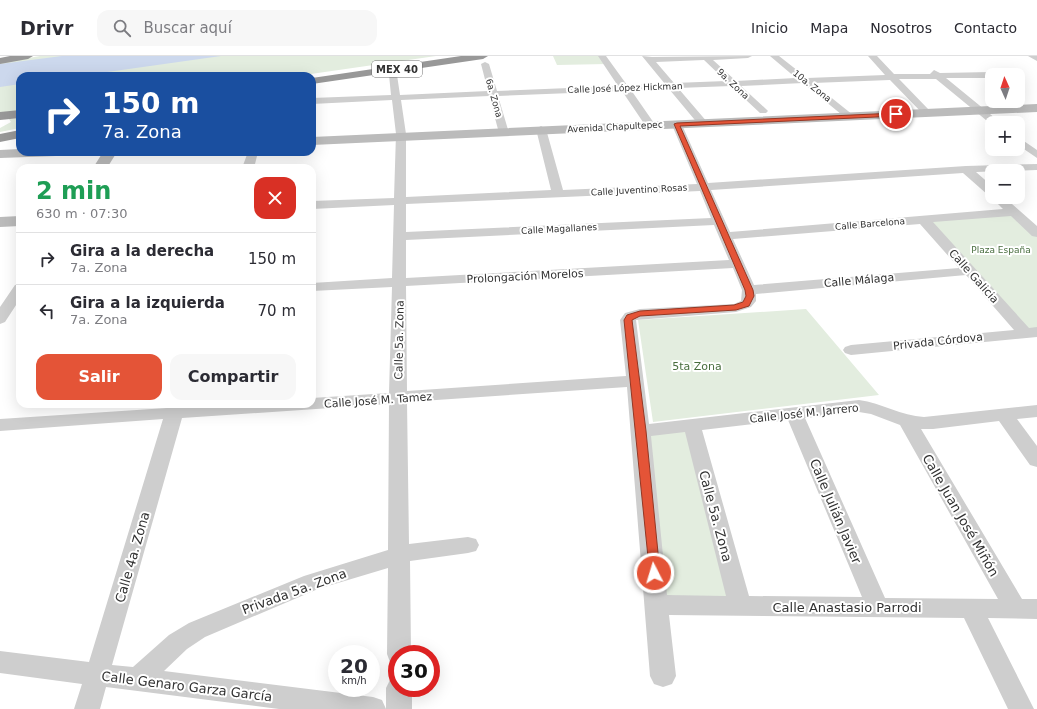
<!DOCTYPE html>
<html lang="es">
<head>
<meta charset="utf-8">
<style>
  body { margin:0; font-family:"DejaVu Sans",sans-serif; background:#f7f7f7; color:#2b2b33; height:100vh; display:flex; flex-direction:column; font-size:15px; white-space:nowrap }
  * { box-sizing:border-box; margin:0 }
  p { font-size:13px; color:#7c7c81 }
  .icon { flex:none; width:22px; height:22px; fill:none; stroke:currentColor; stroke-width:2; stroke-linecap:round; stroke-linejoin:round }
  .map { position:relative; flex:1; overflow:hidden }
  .panel { position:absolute; left:16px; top:108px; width:300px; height:244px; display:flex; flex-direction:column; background:#fff; border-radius:12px; box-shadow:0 4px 16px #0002 }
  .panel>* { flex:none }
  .top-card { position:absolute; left:16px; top:16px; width:300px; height:84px; border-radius:12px; box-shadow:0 4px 16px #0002; background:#1a4fa0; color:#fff; overflow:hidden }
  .needle { width:26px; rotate:357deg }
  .tools { position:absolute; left:985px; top:12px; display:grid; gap:8px }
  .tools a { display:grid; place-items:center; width:40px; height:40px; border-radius:8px; background:#fff; box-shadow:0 4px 16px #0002; font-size:20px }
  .speed { position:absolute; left:328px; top:589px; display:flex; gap:8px; font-size:20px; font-weight:700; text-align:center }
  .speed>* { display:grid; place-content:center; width:52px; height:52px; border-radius:50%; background:#fff; box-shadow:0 4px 16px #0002; line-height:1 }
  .speed small { font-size:10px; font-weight:400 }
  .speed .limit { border:6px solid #d22; background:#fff; color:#111 }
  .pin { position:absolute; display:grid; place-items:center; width:34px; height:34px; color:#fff; margin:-17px; border:2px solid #fff; border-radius:50%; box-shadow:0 1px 4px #0007 }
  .me { position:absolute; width:44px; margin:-22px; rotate:355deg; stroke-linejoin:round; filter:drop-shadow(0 0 3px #0008) }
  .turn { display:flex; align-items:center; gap:14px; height:84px; padding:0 20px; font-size:18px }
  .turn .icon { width:52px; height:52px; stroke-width:2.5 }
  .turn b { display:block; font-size:28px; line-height:34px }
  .round { display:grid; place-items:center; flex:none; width:42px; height:42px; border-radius:12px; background:#f7f7f7 }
  .summary { display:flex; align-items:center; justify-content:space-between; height:68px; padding:0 20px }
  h1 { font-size:24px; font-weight:800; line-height:30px; color:#1e9e55 }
  .primary-button { display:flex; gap:8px; margin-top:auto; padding:8px 20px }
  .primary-button a { flex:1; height:46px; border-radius:12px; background:#e45437; color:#fff; font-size:16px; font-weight:800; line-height:46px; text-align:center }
  .primary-button a+a { background:#f7f7f7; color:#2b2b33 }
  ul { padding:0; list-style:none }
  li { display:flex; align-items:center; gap:12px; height:52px; padding:0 20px; border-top:1px solid #e1e1e2 }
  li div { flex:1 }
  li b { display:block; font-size:15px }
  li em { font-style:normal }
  header { display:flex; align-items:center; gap:24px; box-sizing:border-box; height:56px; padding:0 20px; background:#fff; border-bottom:1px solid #e1e1e2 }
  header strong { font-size:19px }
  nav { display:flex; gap:22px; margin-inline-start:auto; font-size:14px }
  .search { width:280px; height:36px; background:#f7f7f7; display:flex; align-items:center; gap:10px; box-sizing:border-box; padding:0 14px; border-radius:12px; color:#7c7c81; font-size:15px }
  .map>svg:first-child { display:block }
  .green { fill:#e3eddf }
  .water { fill:#ccd8ed }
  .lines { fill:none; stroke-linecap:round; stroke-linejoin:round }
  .street { fill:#cecece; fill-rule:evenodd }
  .secondary { fill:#bbb; fill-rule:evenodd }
  .highway { fill:#989898; fill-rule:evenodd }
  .route { fill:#e45437; stroke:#943724 }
  .labels { text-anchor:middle; stroke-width:4; stroke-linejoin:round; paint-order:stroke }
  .far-street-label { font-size:9px; fill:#313131; stroke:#fff }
  .far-park-label { font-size:9px; fill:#486d3e; stroke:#fff }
  .shield { fill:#fff; stroke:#6f6f6f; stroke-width:1 }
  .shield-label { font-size:10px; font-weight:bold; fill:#313131 }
  .street-label { font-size:11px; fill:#313131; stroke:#fff }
  .park-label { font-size:11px; fill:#486d3e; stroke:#fff }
  .near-street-label { font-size:13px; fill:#313131; stroke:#fff }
</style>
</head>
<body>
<header>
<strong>Drivr</strong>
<div class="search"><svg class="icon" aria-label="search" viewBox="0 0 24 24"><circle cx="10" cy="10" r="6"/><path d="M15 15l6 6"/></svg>Buscar aquí</div>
<nav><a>Inicio</a><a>Mapa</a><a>Nosotros</a><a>Contacto</a></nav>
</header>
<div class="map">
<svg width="1037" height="653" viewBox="0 0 1037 653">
  <rect width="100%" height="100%" fill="#fff"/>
  <!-- green -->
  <path class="green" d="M40 0H436L297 20H20V56L0 58V7Z
    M553 0H603L607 8 557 9Z
    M20 62V72L0 76V72L11 66 9 63Z
    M1014 156 1037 177V276L1025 277 924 164Z
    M806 253 879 339 653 366 638 264Z
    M692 369 740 550 657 549 641 375Z"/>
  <!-- water -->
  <path class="water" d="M62 0H221L79 20H20V28L0 31V8Z"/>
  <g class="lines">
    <!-- street -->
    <path class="street" d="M598 0H606L627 29 665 28 642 0 652 1 752 0 748 2 713 4 736 25 796 22 770 0H779L807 22 885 19 868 0H877L894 18H930L934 14 940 17 992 16 996 19H992V22H946L1001 67H992V69L936 23H899L930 55 932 57 927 60 924 59 890 24 813 27 853 59 855 61 850 64 847 63 803 27 741 30 766 53 768 55 766 57H760L731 30 678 32 708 67 703 70 699 69 669 33 631 34 656 70 651 73 647 72 622 35 498 40 509 77 504 80 499 77 489 40 401 44 406 78V141L551 134 536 73 541 70 546 73 563 134 697 128 672 69 677 66 682 69 708 127 966 110 1037 108V114L976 116 992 130V140L988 139 963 117 711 134 730 176 1003 153 991 141H1004L1037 170V181L1032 180 1011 160 933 166 1029 272 1037 271V281L851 299 845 297 843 294 845 291 851 289 1014 274 966 219 756 238V245L751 251 736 256 636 264 649 368 859 344C882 347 901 360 924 361L1037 349V361L1017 363 1037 390V411L1030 409 999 365 933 373H921L1022 543H1037V563L988 562 1034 653H1008L964 562 669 559 676 620 672 628 663 631 654 628 650 620 627 331 407 346 409 488 468 481 476 483 479 489 476 495 468 497 410 505 411 598H397V608L390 606 387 598 388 512 318 533 205 581 187 593 164 615 373 641 382 644 386 653H279L106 631 100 653H74L82 628 0 617V595L89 606 163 363 0 375V363L167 352 168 348H186L185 350 221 348H312V342L389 337 392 231 312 235V227L392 222 394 149 312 153V145L394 142 396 78 392 44 312 48V42L391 39 389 19 393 16 397 19 400 39 488 35 481 8 485 6 489 8 497 35 618 30ZM704 4 726 25 674 27 656 6ZM700 135 711 162 406 176V148ZM920 168 959 212 754 229 733 183ZM714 169 729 204 406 222V184ZM733 212 742 234 741 245 734 248 640 253 625 257 620 264 626 320 407 335 406 230ZM389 348 388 494 304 520 189 567 169 579 133 611 112 609 182 362ZM859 356 871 358 900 369 998 543 885 542 805 362ZM788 364 862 541 749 540 702 374ZM685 376 726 540 667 539 651 380Z
      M1028 0H1037V5Z
      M1018 81 1037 94V102L1018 89Z
      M248 96H258L254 112H242Z
      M20 228V243L5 266 0 268V251L15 229Z
      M397 621V632H412V653H386V632L390 624Z"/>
    <!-- secondary -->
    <path class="secondary" d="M1037 48V56L312 89V81Z
      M20 93V96H63L61 99 56 100 0 102V94Z
      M103 96H117L107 112H93Z
      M20 160V170L0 171V161Z"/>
    <!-- highway -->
    <path class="highway" d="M10 0H33L28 3 0 8V2Z
      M461 0H488L483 3 312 28V22Z
      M20 54V62L0 64V56Z
      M20 74V82L0 86V78Z"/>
  </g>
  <!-- route -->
  <path class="route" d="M896 57 898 60 680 70 753 234 754 240 749 250 736 254 640 260 632 264 646 375 660 517 658 521 654 522 650 521 624 264 627 259 640 255 734 249 743 246 746 240 745 234 674 68 677 67Z"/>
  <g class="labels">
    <!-- far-street labels -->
    <g class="far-street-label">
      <text transform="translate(733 28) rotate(43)" y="3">9a. Zona</text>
      <text transform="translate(812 30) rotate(38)" y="3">10a. Zona</text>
      <text transform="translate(625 32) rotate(-2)" y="3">Calle José López Hickman</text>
      <text transform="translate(494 42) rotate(74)" y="3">6a. Zona</text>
      <text transform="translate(615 71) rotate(-3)" y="3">Avenida Chapultepec</text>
      <text transform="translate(639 134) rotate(-3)" y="3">Calle Juventino Rosas</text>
      <text transform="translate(870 168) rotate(-5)" y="3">Calle Barcelona</text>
      <text transform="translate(559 173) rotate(-3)" y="3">Calle Magallanes</text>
    </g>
    <!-- far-park labels -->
    <g class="far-park-label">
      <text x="1001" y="197">Plaza España</text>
    </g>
    <!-- shield labels -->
    <rect class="shield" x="372" y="5" width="50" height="16" rx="3"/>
    <g class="shield-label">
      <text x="397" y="17">MEX 40</text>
    </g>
    <!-- street labels -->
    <g class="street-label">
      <text transform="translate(525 220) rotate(-3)" y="4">Prolongación Morelos</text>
      <text transform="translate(974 220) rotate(48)" y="4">Calle Galicia</text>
      <text transform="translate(859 224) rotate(-5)" y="4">Calle Málaga</text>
      <text transform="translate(399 284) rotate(-89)" y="4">Calle 5a. Zona</text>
      <text transform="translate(938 285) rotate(-6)" y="4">Privada Córdova</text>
      <text transform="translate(378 344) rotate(-4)" y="4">Calle José M. Tamez</text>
      <text transform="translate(804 357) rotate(-6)" y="4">Calle José M. Jarrero</text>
    </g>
    <!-- park labels -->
    <g class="park-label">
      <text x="697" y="314">5ta Zona</text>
    </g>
    <!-- near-street labels -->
    <g class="near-street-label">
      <text transform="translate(836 455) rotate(67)" y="5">Calle Julián Javier</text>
      <text transform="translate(961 459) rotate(60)" y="5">Calle Juan José Miñón</text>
      <text transform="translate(716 460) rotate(75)" y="5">Calle 5a. Zona</text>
      <text transform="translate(132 501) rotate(-74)" y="5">Calle 4a. Zona</text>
      <text transform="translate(294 535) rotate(-20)" y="5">Privada 5a. Zona</text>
      <text x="847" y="556">Calle Anastasio Parrodi</text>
      <text transform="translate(187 630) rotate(7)" y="5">Calle Genaro Garza García</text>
    </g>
  </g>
</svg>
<div class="tools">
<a><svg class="needle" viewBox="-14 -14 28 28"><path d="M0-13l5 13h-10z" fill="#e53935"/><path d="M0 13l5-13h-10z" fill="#7c7c81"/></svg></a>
<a>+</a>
<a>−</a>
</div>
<div class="speed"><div>20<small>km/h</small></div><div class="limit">30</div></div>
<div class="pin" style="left:896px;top:58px;background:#d93025"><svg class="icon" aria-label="arrive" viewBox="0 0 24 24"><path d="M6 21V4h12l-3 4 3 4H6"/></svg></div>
<svg class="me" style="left:654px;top:517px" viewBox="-20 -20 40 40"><circle r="17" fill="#e45437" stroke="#fff" stroke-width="3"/><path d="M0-11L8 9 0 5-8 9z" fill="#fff"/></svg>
<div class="top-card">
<div class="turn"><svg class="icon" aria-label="right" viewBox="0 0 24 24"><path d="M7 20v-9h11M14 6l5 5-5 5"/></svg><div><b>150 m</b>7a. Zona</div></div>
</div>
<section class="panel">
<div class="summary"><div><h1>2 min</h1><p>630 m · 07:30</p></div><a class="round" style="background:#d93025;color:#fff"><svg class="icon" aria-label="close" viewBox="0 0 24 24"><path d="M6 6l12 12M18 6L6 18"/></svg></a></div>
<ul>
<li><svg class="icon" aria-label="right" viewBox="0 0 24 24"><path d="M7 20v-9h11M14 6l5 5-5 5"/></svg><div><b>Gira a la derecha</b><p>7a. Zona</p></div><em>150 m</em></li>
<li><svg class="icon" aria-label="left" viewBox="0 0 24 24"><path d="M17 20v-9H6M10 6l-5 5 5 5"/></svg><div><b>Gira a la izquierda</b><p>7a. Zona</p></div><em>70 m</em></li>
</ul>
<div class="primary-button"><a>Salir</a><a>Compartir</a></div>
</section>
</div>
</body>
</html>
